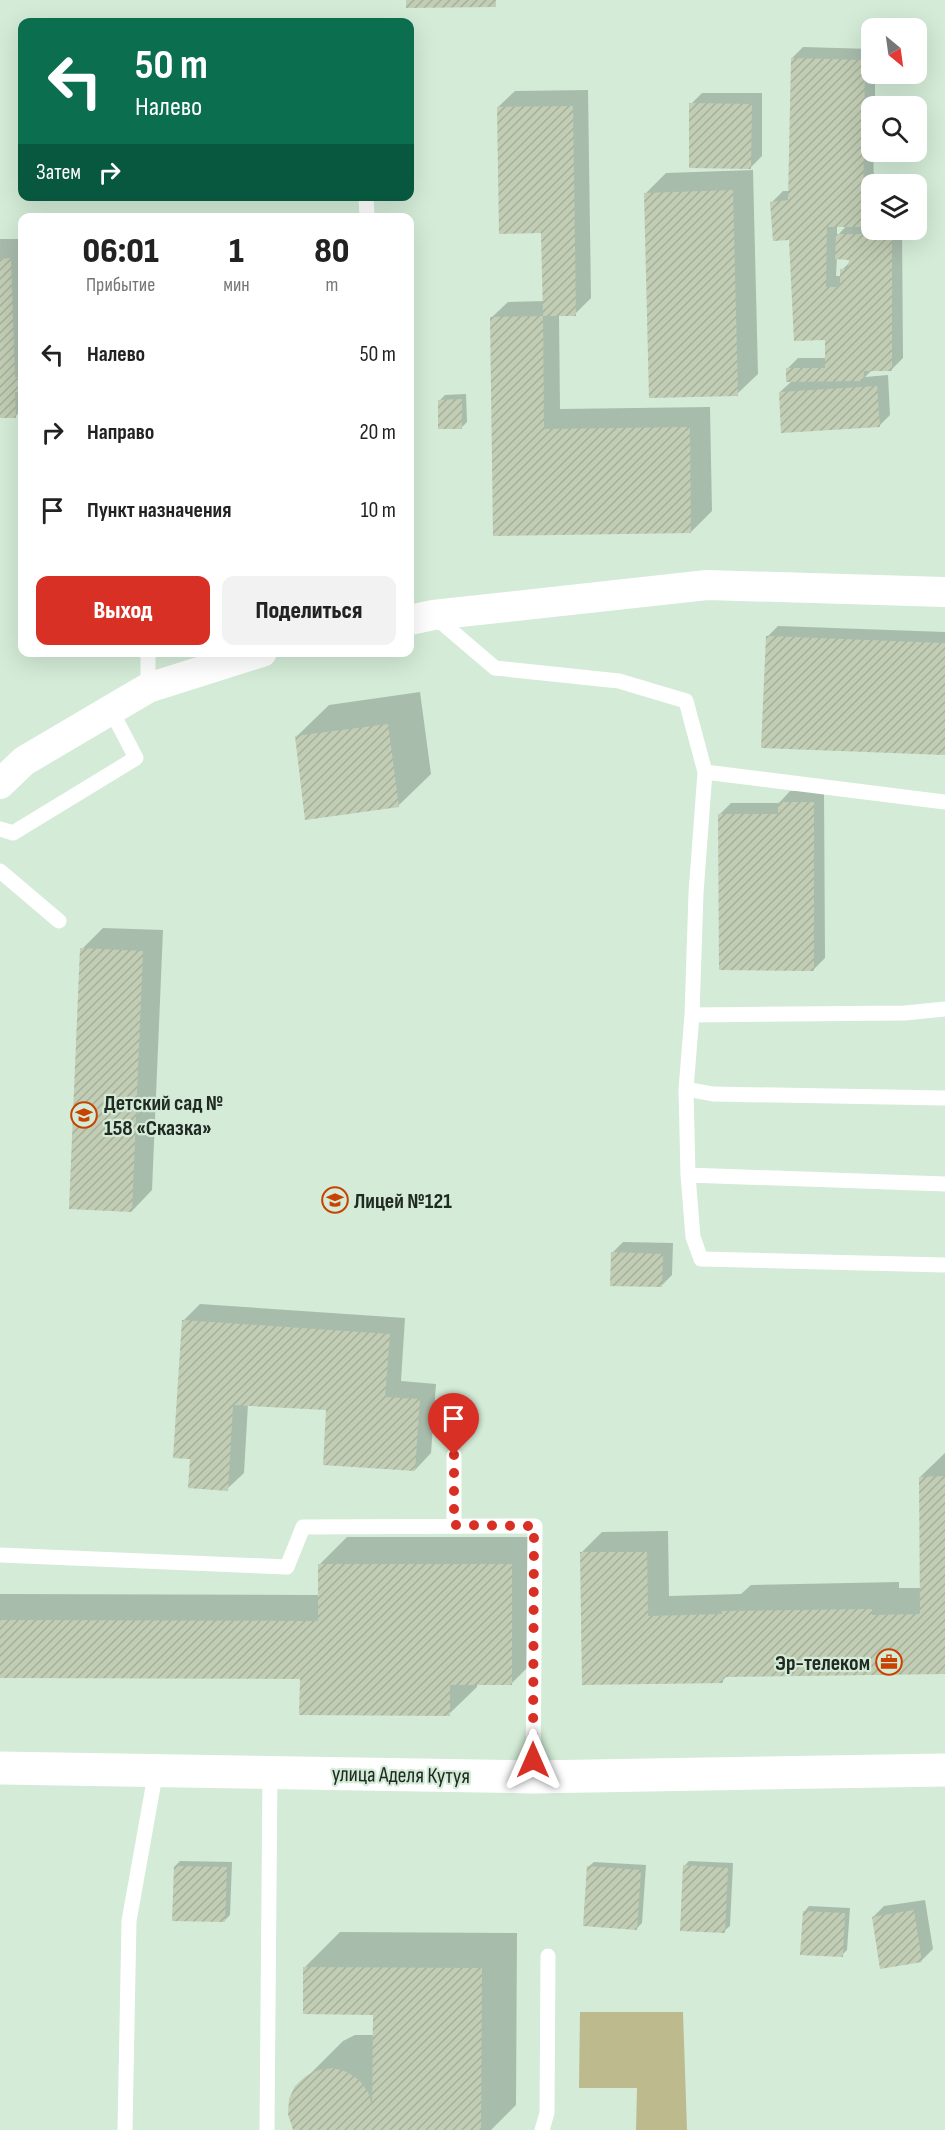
<!DOCTYPE html>
<html lang="ru">
<head>
<meta charset="utf-8">
<style>
  body { margin:0; font-family:"Sofia Sans Condensed",sans-serif; background:#f2f2f2; color:#222; height:100vh; display:flex; flex-direction:column; font-size:22px; white-space:nowrap }
  * { box-sizing:border-box; margin:0 }
  p { font-size:20px; color:#767676 }
  .icon { flex:none; width:33px; height:33px; fill:none; stroke:currentColor; stroke-width:2; stroke-linecap:round; stroke-linejoin:round }
  .map { position:relative; flex:1; overflow:hidden }
  .drawer { position:absolute; left:18px; top:213px; width:396px; height:444px; display:flex; flex-direction:column; background:#fff; border-radius:12px; box-shadow:0 6px 24px #0002 }
  .drawer>* { flex:none }
  .banner { position:absolute; left:18px; top:18px; width:396px; height:183px; border-radius:12px; box-shadow:0 6px 24px #0002; background:#0b6e4f; color:#fff; overflow:hidden }
  .needle { width:39px; rotate:151deg }
  .controls { position:absolute; left:861px; top:18px; display:grid; gap:12px }
  .controls a { display:grid; place-items:center; width:66px; height:66px; border-radius:12px; background:#fff; box-shadow:0 6px 24px #0002; font-size:30px }
  .pin { position:absolute; display:grid; place-items:center; width:51px; height:51px; color:#fff; margin:-62px -26px; border-radius:50% 50% 50% 0; rotate:-45deg; box-shadow:0 0 6px #0007 }
  .pin .icon { rotate:45deg }
  .me { position:absolute; width:66px; margin:-33px; rotate:0deg; stroke-linejoin:round; filter:drop-shadow(0 0 4px #0008) }
  .turn { display:flex; align-items:center; gap:21px; height:126px; padding:0 18px; font-size:27px }
  .turn .icon { width:78px; height:78px; stroke-width:2.5 }
  .turn b { display:block; font-size:42px; line-height:51px }
  .then { display:flex; align-items:center; height:57px; padding:0 18px; background:#0003; gap:12px; font-size:22px }
  .eta { display:flex; justify-content:space-evenly; align-items:center; height:102px; text-align:center }
  .eta b { font-size:36px; font-weight:800; line-height:42px }
  .action { display:flex; gap:12px; margin-top:auto; padding:12px 18px }
  .action a { flex:1; height:69px; border-radius:12px; background:#d93025; color:#fff; font-size:24px; font-weight:800; line-height:69px; text-align:center }
  .action a+a { background:#f2f2f2; color:#222 }
  ul { padding:0; list-style:none }
  li { display:flex; align-items:center; gap:18px; height:78px; padding:0 18px }
  li div { flex:1 }
  li b { display:block; font-size:22px }
  li em { font-style:normal }
  .map>svg:first-child { display:block }
  .park { fill:#bdbb8e }
  .shadow { fill:#0003; fill-rule:evenodd }
  .building { fill:url(#building-hatch) }
  .lines { fill:none; stroke-linecap:round; stroke-linejoin:round }
  .lane { stroke:#fff; stroke-width:15 }
  .street { stroke:#fff; stroke-width:30 }
  .secondary { stroke:#fff; stroke-width:33 }
  .route { stroke:#d93025; stroke-width:10; stroke-dasharray:0 18 }
  .labels { text-anchor:middle; stroke-width:4.5; stroke-linejoin:round; paint-order:stroke }
  .poi-label { font-size:22px; font-weight:bold; fill:#212a22; stroke:#d3ebd7; text-anchor:start }
  .street-label { font-size:22px; fill:#212a22; stroke:#d3ebd7 }
</style>
</head>
<body>
<div class="map">
<svg width="945" height="2130" viewBox="0 0 945 2130">
  <defs>
    <pattern id="building-hatch" width="6" height="6" patternUnits="userSpaceOnUse" patternTransform="scale(1.5)"><rect width="6" height="6" fill="#c1cdb4"/><path d="M-1 1l2-2M0 6l6-6M5 7l2-2" fill="none" stroke="#a6b09a"/></pattern>
  </defs>
  <rect width="100%" height="100%" fill="#d3ebd7"/>
  <!-- park -->
  <path class="park" d="M580 2012H683L687 2130H636L637 2088H579Z"/>
  <!-- shadow -->
  <path class="shadow" d="M803 47 872 49V74H875V106H872L874 184H872V216L863 224H872V230H902L903 358 892 369H873L865 377 888 375 890 415 879 426 780 392 792 381 787 369 798 358H827V339L791 238 772 202 783 191H790L792 58ZM837 225H847L837 236ZM837 257 850 258V262L842 270V276H836Z
    M588 90 591 298 575 314 559 315 560 409 710 407 712 511 691 532 495 535 491 318 508 302 544 301 543 232 498 107 515 91Z
    M702 93H762V156L751 167 691 104Z
    M753 170 758 374 737 394 645 194 666 173Z
    M0 239H22V409L15 417H0Z
    M466 394 467 422 461 428 440 400 445 395Z
    M778 626 945 632V753L767 637Z
    M420 692 431 774 398 806 296 737 329 705Z
    M790 791H824L825 958 814 969 720 814 731 803H779Z
    M103 928 163 930 152 1190 132 1211 82 949Z
    M623 1242 673 1243 672 1275 661 1286 612 1253Z
    M200 1304 405 1318 401 1381 436 1384 431 1453 415 1470 328 1409 248 1404 244 1473 227 1489 191 1457 183 1321Z
    M945 1453V1672L728 1675 722 1681 583 1683 581 1553 602 1532 668 1531 669 1596 741 1594 751 1585 899 1582V1588H921L920 1477Z
    M347 1537H539V1656L511 1684 477 1683V1687L449 1714 301 1678 0 1676V1594L319 1595 320 1564Z
    M180 1861 232 1862 230 1915 225 1920 175 1866Z
    M689 1861 733 1863 730 1926 724 1931 684 1866Z
    M594 1862 646 1865 642 1923 637 1928 588 1867Z
    M925 1900 933 1949 921 1961 873 1917 884 1906Z
    M809 1906 850 1908 847 1950 842 1955 804 1912Z
    M340 1932 517 1933 516 2105 491 2130H295L297 2087 343 2041 355 2035H374L375 2014 305 1967Z"/>
  <!-- building -->
  <path class="building" d="M406 0H496V7L406 8Z
    M791 58 865 60 863 227H827L826 287H840V269H848L849 260 835 259 836 234H892V371H864L863 381 786 382V368H825V340L794 341 789 240 773 241 770 202 788 200Z
    M689 103 752 104 751 169 689 168Z
    M573 106 576 316H543L541 233 499 234 497 107Z
    M733 190 738 396 649 398 644 193Z
    M11 258 15 377H22V392H15L16 418H0V259Z
    M543 316 544 429 690 427 691 533 493 536 490 317Z
    M877 386 880 427 781 433 779 392Z
    M462 399V429H438V400Z
    M766 636 945 643V755L761 748Z
    M388 724 399 807 305 820 295 736Z
    M778 802H814V971L719 970 718 814H778Z
    M80 948 143 951 132 1212 69 1209Z
    M611 1252 663 1254 662 1287 610 1286Z
    M182 1320 390 1334 385 1397 420 1399 415 1471 323 1465 326 1410 233 1405 228 1491 188 1488 190 1459 173 1458Z
    M945 1476V1674L723 1677V1683L582 1685 580 1552H647L648 1616 722 1614V1611L872 1609V1615L920 1614 919 1477Z
    M318 1564H512V1685H450V1716L299 1715 300 1679 0 1678V1620L318 1621Z
    M683 1865 728 1868 725 1933 680 1931Z
    M174 1866 227 1867 225 1922 172 1921Z
    M587 1866 641 1870 637 1930 583 1926Z
    M914 1910 922 1962 880 1969 872 1917Z
    M803 1911 845 1913 843 1957 800 1955Z
    M303 1967 482 1968 481 2130H293L288 2114 289 2099 295 2086 306 2076 319 2070 333 2068 347 2072 359 2080 368 2092 372 2105 373 2015 303 2014Z"/>
  <g class="lines">
    <!-- lane -->
    <path class="lane" d="M366 196 367 218
      M434 616 495 668 619 681 686 701 705 772
      M148 652V688
      M945 802 705 772 696 893 692 1015 686 1089 688 1175 693 1237 701 1259 945 1265
      M0 829 13 833 136 758 111 710
      M0 871 59 921
      M692 1015 905 1013 945 1009
      M686 1089 713 1094 945 1098
      M688 1175 945 1184
      M454 1455V1525
      M0 1555 287 1567 303 1527 535 1526 533 1777
      M125 2130 129 1921 156 1770
      M267 2130 270 1772
      M542 2130 547 2113 548 1956"/>
    <!-- street -->
    <path class="street" d="M410 620 433 615 707 585 945 592
      M0 784 24 761 148 688 262 652"/>
    <!-- secondary -->
    <path class="secondary" d="M0 1768 533 1777 945 1770"/>
  </g>
  <g class="lines">
    <!-- route -->
    <path class="route" d="M454 1455V1525L534 1526 533 1760"/>
  </g>
  <!-- icons -->
  <defs>
    <g id="school-ring" transform="scale(1.35)"><circle r="9.5" fill="#d3ebd7" stroke="#c84201" stroke-width="1.5"/><path d="M0-5L7-2L0 1L-7-2ZM-4 1L0 2.5L4 1V4Q0 6-4 4Z" fill="#c84201"/></g>
    <g id="office-ring" transform="scale(1.35)"><circle r="9.5" fill="#d3ebd7" stroke="#c84201" stroke-width="1.5"/><path d="M-6-3h4V-5.5h4V-3h4V5H-6ZM-1-4.5V-3h2v-1.5ZM-6 0V1H6V0Z" fill="#c84201"/></g>
  </defs>
  <g fill-rule="evenodd">
    <use href="#school-ring" x="84" y="1115"/>
    <use href="#school-ring" x="335" y="1200"/>
    <use href="#office-ring" x="889" y="1662"/>
  </g>
  <g class="labels">
    <!-- poi labels -->
    <g class="poi-label">
      <text x="104" y="1110">Детский сад №<tspan x="104" dy="25">158 «Сказка»</tspan></text>
      <text x="354" y="1208">Лицей №121</text>
      <text x="870" y="1670" text-anchor="end">Эр-телеком</text>
    </g>
    <!-- street labels -->
    <g class="street-label">
      <text transform="translate(401 1774) rotate(1)" y="8">улица Аделя Кутуя</text>
    </g>
  </g>
</svg>
<div class="controls">
<a><svg class="needle" viewBox="-14 -14 28 28"><path d="M0-13l5 13h-10z" fill="#e53935"/><path d="M0 13l5-13h-10z" fill="#767676"/></svg></a>
<a><svg class="icon" aria-label="search" viewBox="0 0 24 24"><circle cx="10" cy="10" r="6"/><path d="M15 15l6 6"/></svg></a>
<a><svg class="icon" aria-label="layers" viewBox="0 0 24 24"><path d="M12 4l9 5-9 5-9-5zM3 14l9 5 9-5"/></svg></a>
</div>
<div class="pin" style="left:454px;top:1455px;background:#d93025"><svg class="icon" aria-label="arrive" viewBox="0 0 24 24"><path d="M6 21V4h12l-3 4 3 4H6"/></svg></div>
<svg class="me" style="left:533px;top:1760px" viewBox="-20 -20 40 40"><path d="M0-17L14 15 0 8-14 15z" fill="#d93025" stroke="#fff" stroke-width="4"/></svg>
<div class="banner">
<div class="turn"><svg class="icon" aria-label="left" viewBox="0 0 24 24"><path d="M17 20v-9H6M10 6l-5 5 5 5"/></svg><div><b>50 m</b>Налево</div></div>
<div class="then">Затем<svg class="icon" aria-label="right" viewBox="0 0 24 24"><path d="M7 20v-9h11M14 6l5 5-5 5"/></svg></div>
</div>
<section class="drawer">
<div class="eta">
<div><b>06:01</b><p>Прибытие</p></div>
<div><b>1</b><p>мин</p></div>
<div><b>80</b><p>m</p></div>
</div>
<ul>
<li><svg class="icon" aria-label="left" viewBox="0 0 24 24"><path d="M17 20v-9H6M10 6l-5 5 5 5"/></svg><div><b>Налево</b></div><em>50 m</em></li>
<li><svg class="icon" aria-label="right" viewBox="0 0 24 24"><path d="M7 20v-9h11M14 6l5 5-5 5"/></svg><div><b>Направо</b></div><em>20 m</em></li>
<li><svg class="icon" aria-label="arrive" viewBox="0 0 24 24"><path d="M6 21V4h12l-3 4 3 4H6"/></svg><div><b>Пункт назначения</b></div><em>10 m</em></li>
</ul>
<div class="action"><a>Выход</a><a>Поделиться</a></div>
</section>
</div>
</body>
</html>
